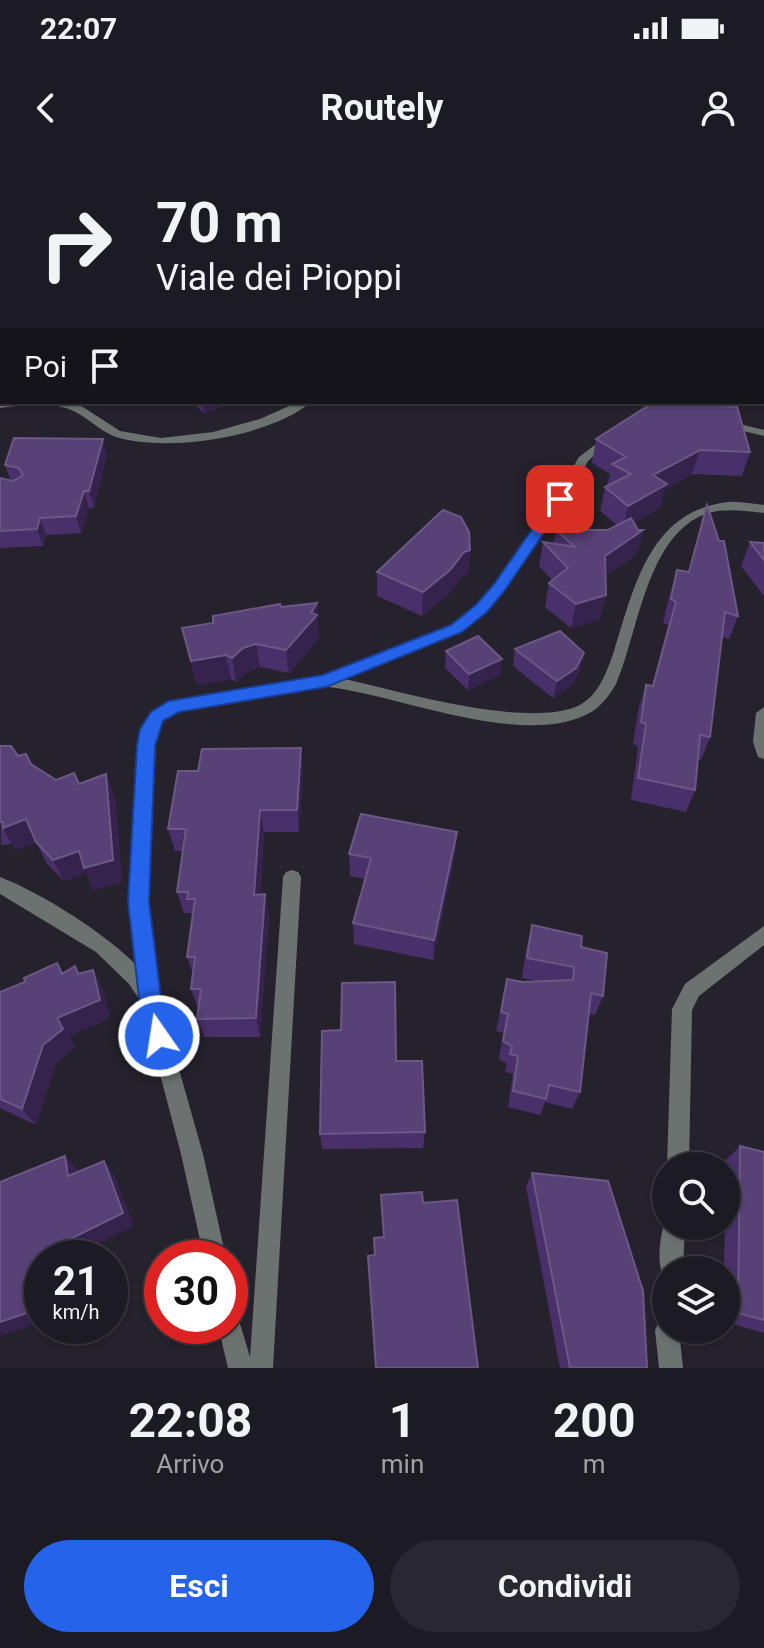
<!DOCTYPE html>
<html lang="it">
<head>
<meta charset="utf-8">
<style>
  body { margin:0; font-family:Roboto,sans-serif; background:#29272f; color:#f1f3f6; height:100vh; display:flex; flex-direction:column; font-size:30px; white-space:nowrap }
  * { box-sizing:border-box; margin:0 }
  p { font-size:26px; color:#a0a1a5 }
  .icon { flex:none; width:44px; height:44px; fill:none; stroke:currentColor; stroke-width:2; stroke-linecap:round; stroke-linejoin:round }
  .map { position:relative; height:1208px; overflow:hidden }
  .drawer { display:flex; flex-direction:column; background:#1c1a22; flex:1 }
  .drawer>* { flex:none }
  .banner { position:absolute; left:0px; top:0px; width:764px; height:244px; box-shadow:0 2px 6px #0004,0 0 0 2px #3a3840; background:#1c1a22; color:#f1f3f6; overflow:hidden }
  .controls { position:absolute; left:652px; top:992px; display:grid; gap:16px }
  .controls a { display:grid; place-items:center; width:88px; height:88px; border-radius:50%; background:#1c1a22; box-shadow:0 2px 6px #0004,0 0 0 2px #3a3840; font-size:40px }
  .speed { position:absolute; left:24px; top:1080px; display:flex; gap:16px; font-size:40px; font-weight:700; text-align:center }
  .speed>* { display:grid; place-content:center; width:104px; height:104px; border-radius:50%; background:#1c1a22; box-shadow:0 2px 6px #0004,0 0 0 2px #3a3840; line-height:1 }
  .speed small { font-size:20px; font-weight:400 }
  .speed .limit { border:12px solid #d22; background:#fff; color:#111 }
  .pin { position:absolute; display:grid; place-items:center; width:68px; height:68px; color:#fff; margin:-34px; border-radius:16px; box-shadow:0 4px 12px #0006 }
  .me { position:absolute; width:88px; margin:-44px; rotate:347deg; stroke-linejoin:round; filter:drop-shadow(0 0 6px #0008) }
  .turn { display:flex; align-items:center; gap:28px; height:168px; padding:0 24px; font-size:36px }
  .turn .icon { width:104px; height:104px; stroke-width:2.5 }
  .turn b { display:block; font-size:56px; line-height:68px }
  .then { display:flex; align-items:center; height:76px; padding:0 24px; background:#0003; gap:16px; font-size:30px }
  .eta { display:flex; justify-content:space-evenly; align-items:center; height:136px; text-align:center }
  .eta b { font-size:48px; font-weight:700; line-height:56px }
  .button { display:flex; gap:16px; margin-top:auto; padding:16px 24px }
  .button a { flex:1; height:92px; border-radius:48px; background:#2563eb; color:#fff; font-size:32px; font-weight:700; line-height:92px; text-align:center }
  .button a+a { background:#29272f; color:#f1f3f6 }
  .status { display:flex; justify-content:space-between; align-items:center; height:56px; padding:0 40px; background:#1c1a22; direction:ltr }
  .status svg { height:22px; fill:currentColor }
  header { display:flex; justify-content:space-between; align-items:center; height:104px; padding:0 24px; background:#1c1a22; font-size:36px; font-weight:700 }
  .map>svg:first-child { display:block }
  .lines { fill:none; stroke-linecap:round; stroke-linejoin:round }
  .street { fill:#6b7270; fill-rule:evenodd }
  .secondary { fill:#939f9c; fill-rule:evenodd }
  .wall { fill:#49306a }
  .shaded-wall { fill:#35234d }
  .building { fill:#584176; stroke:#6b5885; stroke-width:2 }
  .route { fill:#2563eb; stroke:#184099; stroke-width:2 }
</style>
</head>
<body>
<div class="status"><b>22:07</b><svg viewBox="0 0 49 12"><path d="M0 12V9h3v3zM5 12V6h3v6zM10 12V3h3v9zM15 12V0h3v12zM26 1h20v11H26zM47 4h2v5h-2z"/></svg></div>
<header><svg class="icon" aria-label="back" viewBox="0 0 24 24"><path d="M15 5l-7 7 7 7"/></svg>Routely<svg class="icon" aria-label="person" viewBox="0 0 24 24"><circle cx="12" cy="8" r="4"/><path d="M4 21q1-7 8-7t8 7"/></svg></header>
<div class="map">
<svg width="764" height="1208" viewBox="0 0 764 1208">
  <rect width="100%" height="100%" fill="#26222d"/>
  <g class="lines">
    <!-- street -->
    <path class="street" d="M139 0H147L149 2H141Z
      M2 140V146L0 147V141Z
      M0 163H2V169H0Z
      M0 242H69L83 247 120 271 161 278 213 272 260 259 298 242H311C270 277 167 293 116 277 102 272 91 261 79 254 56 240 25 245 0 248Z
      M723 260 764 270V276L719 265 717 263Z
      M609 274 615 277 588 301 555 359 487 451 461 471 344 519C403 532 517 566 573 548 598 539 606 514 614 491 634 428 649 351 728 342 739 341 752 344 764 345V353C745 351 727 348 708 353 646 374 639 472 616 524 610 534 603 544 593 551 529 591 398 535 329 527 316 525 300 531 287 533 251 539 215 545 178 551L162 560 157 569 148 742 161 846 203 994 226 1098H204L181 994 141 842 129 824 96 792 0 734V717C40 732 108 775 137 806L130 742 141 569 152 552 170 542 324 516 451 465 477 445 495 424 543 358 579 297Z
      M764 547V599L758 597 753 582 756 553Z
      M292 710 298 712 301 717 273 1208H228L218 1166H230V1153L238 1157 250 1197 283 717 286 712Z
      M764 766V785L699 836 692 850 689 1006H667L672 849 685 824Z
      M666 1058V1066H685L683 1110H666V1119C655 1108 660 1074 666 1058Z
      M666 1158V1170H679L683 1208H659L655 1170 659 1162Z"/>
    <!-- secondary -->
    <path class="secondary" d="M267 0H275V2H267Z
      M0 226H2V232H0Z"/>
  </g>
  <!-- wall -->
  <path class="wall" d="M762 209 764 211V242L762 241Z
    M192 242H234L204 253Z
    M649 242H697L750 292 742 316 692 314 665 329 660 348 634 363 638 370H643L637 394 605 416 606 435 600 459 571 468 545 447 549 423 552 420 539 406 543 382 553 384 556 370H608L617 365 600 351 605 327 607 326 610 314 592 303 596 279 650 244Z
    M107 295 94 348H89L81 373 46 375 43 386 0 388V319L11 321 5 305Z
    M707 345 738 456 729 479 722 477 710 577 701 600 698 599 695 630 686 652 631 640 638 587 633 584 639 547 646 525 652 526 668 465 663 463 670 433 677 410 688 412Z
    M750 382 764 383V436L741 406Z
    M470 390 468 414 462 416 449 434 422 456 377 436V412Z
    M281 447 318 466 319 479 289 513 260 507 247 512 236 522 231 519 197 525 182 468 213 463Z
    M515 489 580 510 572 525 553 538 513 506Z
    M446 491 500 515 468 530 445 508Z
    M0 586 56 620 79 624 115 637 122 722 93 730 86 713 64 721 47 704 36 682 15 690 12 684 1 685Z
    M198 611H303L299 672H264L260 735 269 755 260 877H204L197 859 198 848 191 829 193 814 187 797 192 757 191 753H184L177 732 183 691H175L168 669Z
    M457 672 455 694 433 800 354 784 353 763 365 719 350 716 349 694Z
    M532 765 581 787 603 836 595 855 589 854 580 932 572 949 545 942 540 955 508 947 513 914 505 912 507 904 499 899 503 873 496 871 507 819 523 822H541L522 818 527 785Z
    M57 803 63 813 75 806 80 814 93 810 103 830 110 858 69 876 75 887 56 903 36 965 0 948V832L25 822Z
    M341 870 396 901 425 972 423 988 322 989 320 974Z
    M740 986 764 992V1173L726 1162V1110H724L726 1000Z
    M532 1013 647 1208H560L526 1027Z"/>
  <!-- shaded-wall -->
  <path class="shaded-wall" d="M202 242H234L204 253Z
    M103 279 107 295 94 348 89 331Z
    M700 290 692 314 665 329 660 348 622 370 628 346 653 315Z
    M84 331 89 348 81 373 76 356Z
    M40 358 46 375 43 386 37 369Z
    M643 370 637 394 599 420 605 396Z
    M470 390 468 414 462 416 449 434 422 456 423 432 464 392Z
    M606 435 600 459 571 468 576 444Z
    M317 443 319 479 289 513 286 490Z
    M256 484 260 507 247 512 236 522 232 498 243 488Z
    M584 493 580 510 572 525 553 538 557 521Z
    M226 495 231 519 197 525 191 501Z
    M502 499 500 515 468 530 469 514Z
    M301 588 303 611 299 672 297 650Z
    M106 614 115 637 122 722 93 730 86 713 64 721 53 700Z
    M260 650 264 672 258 756 254 735Z
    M26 659 37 681 15 690 3 668Z
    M457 672 455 694 433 800 434 780Z
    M265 734 269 755 260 877 256 858Z
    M93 810 103 830 110 858 69 876 75 887 56 903 36 965 22 949 43 885 57 858Z
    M65 996 78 1010 81 1030 68 1016Z
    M104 1001 115 1016 134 1066 75 1095V1098H59L62 1083Z
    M42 1148V1162L0 1176V1162Z"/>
  <!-- building -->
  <path class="building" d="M657 242H697L737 247 750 292 700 290 653 315 667 324 628 346 605 327 631 314 612 304 626 297 596 279 651 244Z
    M14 278 103 279 89 331H84L76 356 40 358 37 369 0 371V318L13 321 23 315 19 308 5 305Z
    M707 345 719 381H724L738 456 725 452 710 577 700 575 695 630 638 618 646 564 641 562 646 525 653 526 676 442 671 439 677 410 689 412Z
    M443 350 461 357 469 372 470 390 464 392 450 410 423 432 377 412Z
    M631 358 638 370H643L605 396 606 435 576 444 549 423 568 408 543 382 575 387 556 370H608Z
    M750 382 764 383V400Z
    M317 443 311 453 317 455 286 490 256 484 243 488 232 498 226 495 191 501 182 468 213 463V456L280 444 281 447Z
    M560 471 584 493 576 508 557 521 515 489Z
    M478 476 502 499 469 514 446 491Z
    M0 586H11L18 596 26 594 31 604 56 620 74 613 79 624 106 614 113 700 84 708 79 691 53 700 36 682 26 659 3 668V662H0Z
    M301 588 297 650H260L254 735 265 734 256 858 197 859 201 829H191L195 797H187L195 739H187L188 732H177L186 669H168L178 611H198L202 589Z
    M361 654 457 672 434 780 353 763 371 698 349 694Z
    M532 765 582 776 581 787 607 793 603 836 591 833 580 932 549 925 546 939 513 931 518 896 510 894 512 886 503 881 508 854 501 852 507 819 523 822 573 820 574 807 527 798Z
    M57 803 62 814 75 806 78 814 93 810 100 840 57 858 63 869 43 885 22 949 0 939V832L25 822 24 818Z
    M395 822 396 901H422L425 972 320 974 322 871 341 870 342 823Z
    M740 986 764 992V1160L738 1153Z
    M65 996 68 1016 104 1001 123 1053 62 1083 59 1098H42V1148L0 1162V1022Z
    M532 1013 608 1021 643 1131 647 1208H570Z
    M422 1032 423 1043 457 1040 478 1208H376L368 1096 375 1095 374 1078 384 1077 381 1035Z"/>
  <!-- route -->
  <path class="route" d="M560 335 567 339 505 430 487 452 462 472 326 527 179 552 163 561 155 586 149 742 162 846 170 876 167 883 159 886 151 883 140 846 128 742 137 586 140 569 151 552 169 541 323 515 451 465 476 445 495 423 555 336Z"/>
</svg>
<div class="controls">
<a><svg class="icon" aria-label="search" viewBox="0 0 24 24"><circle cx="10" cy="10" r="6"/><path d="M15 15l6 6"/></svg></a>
<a><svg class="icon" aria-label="layers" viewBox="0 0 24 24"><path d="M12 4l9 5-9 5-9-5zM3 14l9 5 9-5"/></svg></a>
</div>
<div class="speed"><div>21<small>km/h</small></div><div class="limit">30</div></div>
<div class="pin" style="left:560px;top:339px;background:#d93025"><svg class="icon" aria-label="arrive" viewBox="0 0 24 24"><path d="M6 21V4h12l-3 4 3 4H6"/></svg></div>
<svg class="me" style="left:159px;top:876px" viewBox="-20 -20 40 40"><circle r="17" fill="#2563eb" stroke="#fff" stroke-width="3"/><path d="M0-11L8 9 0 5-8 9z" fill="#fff"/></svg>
<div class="banner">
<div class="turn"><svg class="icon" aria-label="right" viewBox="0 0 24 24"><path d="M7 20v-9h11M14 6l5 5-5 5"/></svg><div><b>70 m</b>Viale dei Pioppi</div></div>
<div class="then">Poi<svg class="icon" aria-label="arrive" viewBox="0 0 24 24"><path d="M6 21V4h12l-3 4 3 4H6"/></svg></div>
</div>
</div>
<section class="drawer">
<div class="eta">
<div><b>22:08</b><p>Arrivo</p></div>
<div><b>1</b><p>min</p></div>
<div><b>200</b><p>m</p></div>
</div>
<div class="button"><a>Esci</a><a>Condividi</a></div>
</section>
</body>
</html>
